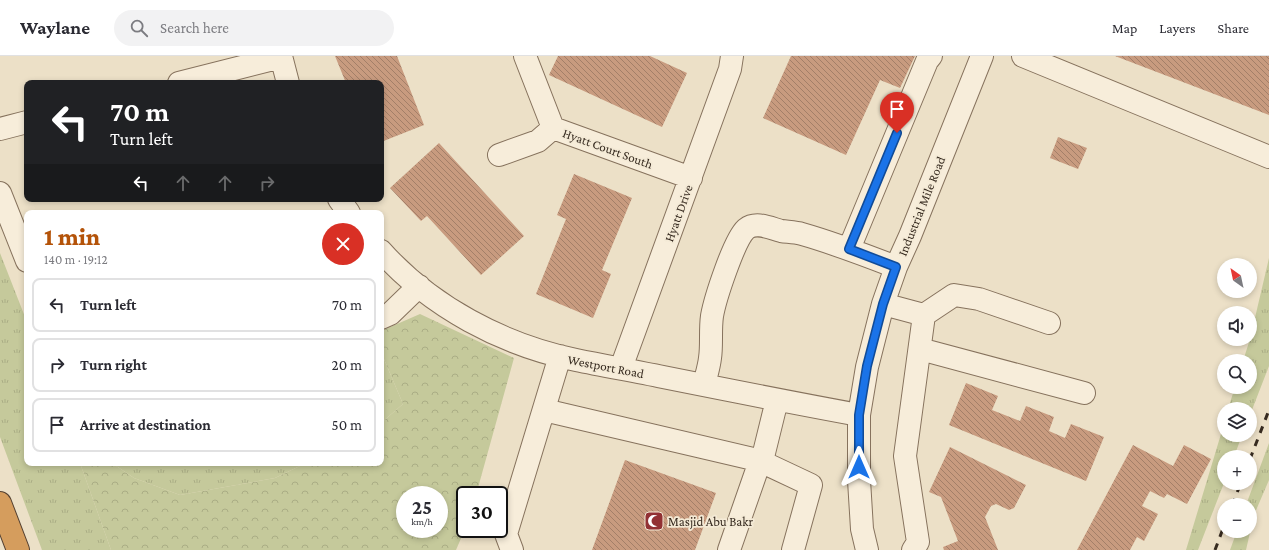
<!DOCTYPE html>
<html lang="en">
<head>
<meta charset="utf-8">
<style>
  body { margin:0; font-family:"Crimson Pro",serif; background:#f2f2f3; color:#2b2b33; height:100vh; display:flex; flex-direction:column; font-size:15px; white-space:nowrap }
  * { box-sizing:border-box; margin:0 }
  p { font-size:13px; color:#7c7c81 }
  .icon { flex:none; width:22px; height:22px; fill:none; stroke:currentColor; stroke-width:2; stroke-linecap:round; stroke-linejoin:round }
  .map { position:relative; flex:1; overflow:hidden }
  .side { position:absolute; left:24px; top:154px; width:360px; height:256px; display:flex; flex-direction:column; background:#fff; border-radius:8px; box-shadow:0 2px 6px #0003 }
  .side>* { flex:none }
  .hud { position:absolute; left:24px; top:24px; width:360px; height:122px; border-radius:8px; box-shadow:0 2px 6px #0003; background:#202124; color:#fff; overflow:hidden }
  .needle { width:26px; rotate:327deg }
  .controls { position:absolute; left:1217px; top:202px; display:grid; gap:8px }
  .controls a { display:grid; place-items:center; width:40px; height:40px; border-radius:50%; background:#fff; box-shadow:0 2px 6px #0003; font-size:20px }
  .speed { position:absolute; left:396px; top:430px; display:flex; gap:8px; font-size:20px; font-weight:700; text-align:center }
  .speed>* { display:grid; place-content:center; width:52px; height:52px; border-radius:50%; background:#fff; box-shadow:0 2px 6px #0003; line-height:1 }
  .speed small { font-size:10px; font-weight:400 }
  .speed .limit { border:2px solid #111; border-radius:6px; background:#fff; color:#111 }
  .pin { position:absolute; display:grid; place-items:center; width:34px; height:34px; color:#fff; margin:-41px -17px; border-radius:50% 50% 50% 0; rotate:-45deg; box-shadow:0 0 4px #0007 }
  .pin .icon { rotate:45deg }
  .me { position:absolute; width:44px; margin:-22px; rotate:0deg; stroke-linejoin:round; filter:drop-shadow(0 0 3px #0008) }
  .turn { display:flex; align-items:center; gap:14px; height:84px; padding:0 20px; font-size:18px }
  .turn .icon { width:52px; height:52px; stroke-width:2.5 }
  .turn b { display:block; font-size:28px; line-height:34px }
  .lanes { display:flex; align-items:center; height:38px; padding:0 20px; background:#0003; justify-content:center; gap:20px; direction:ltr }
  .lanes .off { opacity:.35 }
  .round { display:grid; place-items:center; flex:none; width:42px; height:42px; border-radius:21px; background:#f2f2f3 }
  .head { display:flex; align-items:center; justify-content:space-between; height:68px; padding:0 20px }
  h1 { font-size:24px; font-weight:800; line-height:30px; color:#b45309 }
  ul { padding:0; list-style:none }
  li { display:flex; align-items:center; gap:12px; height:54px; margin:0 8px 6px; padding:0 12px; border:2px solid #e1e1e2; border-radius:8px }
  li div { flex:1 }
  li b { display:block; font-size:15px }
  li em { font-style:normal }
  header { display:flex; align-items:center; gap:24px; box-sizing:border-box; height:56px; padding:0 20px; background:#fff; border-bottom:1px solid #e1e1e2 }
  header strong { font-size:19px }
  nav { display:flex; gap:22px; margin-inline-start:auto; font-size:14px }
  .search { width:280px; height:36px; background:#f2f2f3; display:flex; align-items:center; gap:10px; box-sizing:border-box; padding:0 14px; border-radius:22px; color:#7c7c81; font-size:15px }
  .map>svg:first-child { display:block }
  .grass { fill:url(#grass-tufts) }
  .forest { fill:url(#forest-crowns); fill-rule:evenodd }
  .building { fill:url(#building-back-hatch) }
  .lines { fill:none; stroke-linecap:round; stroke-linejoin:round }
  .minor-casing { stroke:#86725d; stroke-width:24 }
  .highway-casing { stroke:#544031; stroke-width:24 }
  .minor { stroke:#f7edda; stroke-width:22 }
  .highway { stroke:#d59d5d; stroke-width:22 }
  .rail { stroke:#372b20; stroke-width:3; stroke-dasharray:7 7; stroke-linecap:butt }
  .route-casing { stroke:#114b97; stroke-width:10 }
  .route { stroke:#1a73e8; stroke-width:7 }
  .labels { text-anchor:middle; stroke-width:3.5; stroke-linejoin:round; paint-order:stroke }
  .street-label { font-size:13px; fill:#372b20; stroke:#f4ead6 }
  .poi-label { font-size:13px; fill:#372b20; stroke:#f4ead6; text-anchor:start }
</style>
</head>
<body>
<header>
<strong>Waylane</strong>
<div class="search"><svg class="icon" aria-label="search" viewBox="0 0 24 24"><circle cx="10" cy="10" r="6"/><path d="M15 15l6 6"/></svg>Search here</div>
<nav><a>Map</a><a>Layers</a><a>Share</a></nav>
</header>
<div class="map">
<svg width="1269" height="494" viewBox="0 0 1269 494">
  <defs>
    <pattern id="grass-tufts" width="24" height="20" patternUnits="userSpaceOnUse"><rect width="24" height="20" fill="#c5c99b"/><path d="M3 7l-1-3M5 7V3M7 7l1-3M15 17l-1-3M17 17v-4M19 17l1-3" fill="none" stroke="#aaad85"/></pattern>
    <pattern id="forest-crowns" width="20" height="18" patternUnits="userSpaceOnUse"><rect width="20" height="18" fill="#c5c99b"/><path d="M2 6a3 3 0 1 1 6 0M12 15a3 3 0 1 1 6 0" fill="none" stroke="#aaad85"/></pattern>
    <pattern id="building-back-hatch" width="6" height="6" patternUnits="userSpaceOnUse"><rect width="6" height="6" fill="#c89b7f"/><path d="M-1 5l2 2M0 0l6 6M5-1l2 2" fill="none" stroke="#a37f68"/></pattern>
  </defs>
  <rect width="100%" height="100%" fill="#ece0c7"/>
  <!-- grass -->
  <path class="grass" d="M0 197 27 266V407H80L111 494H42L0 381Z
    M1269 202V310L1250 359V353H1228L1235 331H1250V305H1243L1250 283Z
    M381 296 403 348 381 367Z
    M1224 368V379H1242L1234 401H1224V427L1198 494H1186Z
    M1269 387V424L1254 459 1246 494H1230L1237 475H1250V449H1246Z
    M112 407H306L275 422 180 439 134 422Z"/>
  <!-- forest -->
  <path class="forest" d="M420 258 514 302 476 439H465V473L456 494H111L80 407H112L134 422 180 439 275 422 306 407H381V367L403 348 381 296V275ZM405 439H439V473H405Z"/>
  <!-- building -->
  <path class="building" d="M335 0H397L424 69 381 86V27H346Z
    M558 0H650L687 17 662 71 549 19Z
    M791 0H915L900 32 880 24 846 99 763 62Z
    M1115 0H1269V59Z
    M1058 81 1087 92 1078 113 1050 102Z
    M439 87 524 180 481 219 427 160 421 165 390 132Z
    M574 118 632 142 602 214 611 218 593 262 536 238 566 163 557 159Z
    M966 327 998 340 992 354 1020 365 1026 350 1054 361 1049 375 1065 382 1071 368 1104 381 1086 425 949 369Z
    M1133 389 1173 410 1184 389 1211 403 1187 448 1167 438 1164 442 1150 435 1142 450 1158 458 1144 485 1137 481 1130 494H1077Z
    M950 391 1026 429 1014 452 1009 454 996 448 991 450 985 461 998 494H944L943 491 958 485 941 441 929 436Z
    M625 404 716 437 695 494H592Z"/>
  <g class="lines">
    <!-- minor casing -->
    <g class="minor-casing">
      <path id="minor" d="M281 0 288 27
        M525 0 553 72 691 122
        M1023 0 1269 101
        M179 27 281 1
        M0 73 27 66
        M499 99 538 85 553 72
        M0 137 27 205
        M339 143 349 157
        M849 193 927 5 931 0
        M381 195C431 251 503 289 576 304 605 310 634 315 663 321 728 334 793 347 859 359
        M883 248 924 259 905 400 918 486 913 494
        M924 259 954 239 979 243 1049 267
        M381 262 390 258 419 230
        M920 293 1084 337
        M621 312 730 13 732 0
        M704 329C706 320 709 311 710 302 712 289 710 274 712 260 715 243 734 184 746 173 756 165 770 172 781 175 788 176 795 176 802 178 834 187 865 199 896 211
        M544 354 762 405 777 344
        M512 494 506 478 560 300
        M729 494 760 405 811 429 793 494
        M867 494 862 473 859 424V359L867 311 883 248 896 211 910 180 982 0"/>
    </g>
    <!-- highway casing -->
    <g class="highway-casing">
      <path id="highway" d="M0 447 18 494"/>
    </g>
    <!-- minor -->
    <use href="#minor" class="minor"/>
    <!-- highway -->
    <use href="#highway" class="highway"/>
    <!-- rail -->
    <path class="rail" d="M1250 403 1269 354
      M1232 449 1241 427
      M1215 494 1224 470"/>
  </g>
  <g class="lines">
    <!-- route casing -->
    <g class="route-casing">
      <path id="route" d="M859 411V359L867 310 883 248 896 211 849 193 897 77"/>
    </g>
    <!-- route -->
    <use href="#route" class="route"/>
  </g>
  <!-- icons -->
  <defs>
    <g id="mosque-square" transform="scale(1)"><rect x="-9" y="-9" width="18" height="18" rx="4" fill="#923134" stroke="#f4ead6"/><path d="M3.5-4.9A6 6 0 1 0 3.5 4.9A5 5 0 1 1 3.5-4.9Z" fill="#fff"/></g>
  </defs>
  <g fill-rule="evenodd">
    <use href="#mosque-square" x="654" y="465"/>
  </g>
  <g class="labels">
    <!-- street labels -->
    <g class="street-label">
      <text transform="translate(608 92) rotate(20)" y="5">Hyatt Court South</text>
      <text transform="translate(921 150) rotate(-68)" y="5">Industrial Mile Road</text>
      <text transform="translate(678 157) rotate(-70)" y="5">Hyatt Drive</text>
      <text transform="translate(606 310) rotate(11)" y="5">Westport Road</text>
    </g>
    <!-- poi labels -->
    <g class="poi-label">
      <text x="668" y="470">Masjid Abu Bakr</text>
    </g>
  </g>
</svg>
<div class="controls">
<a><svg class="needle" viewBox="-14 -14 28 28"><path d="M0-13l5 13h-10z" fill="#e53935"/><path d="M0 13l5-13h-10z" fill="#7c7c81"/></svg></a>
<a><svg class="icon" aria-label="sound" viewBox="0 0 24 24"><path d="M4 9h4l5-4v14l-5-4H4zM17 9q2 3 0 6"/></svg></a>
<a><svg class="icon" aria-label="search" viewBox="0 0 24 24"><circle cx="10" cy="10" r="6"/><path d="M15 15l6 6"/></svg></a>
<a><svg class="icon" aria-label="layers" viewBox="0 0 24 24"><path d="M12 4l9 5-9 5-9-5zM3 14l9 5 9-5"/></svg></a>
<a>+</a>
<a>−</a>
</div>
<div class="speed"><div>25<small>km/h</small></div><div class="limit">30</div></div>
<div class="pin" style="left:897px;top:77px;background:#d93025"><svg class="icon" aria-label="arrive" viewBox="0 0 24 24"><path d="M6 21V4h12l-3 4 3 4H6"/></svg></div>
<svg class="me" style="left:859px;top:411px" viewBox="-20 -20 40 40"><path d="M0-17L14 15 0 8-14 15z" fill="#1a73e8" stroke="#fff" stroke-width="4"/></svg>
<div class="hud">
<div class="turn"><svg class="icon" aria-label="left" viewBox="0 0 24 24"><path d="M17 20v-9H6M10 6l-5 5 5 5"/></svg><div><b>70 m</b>Turn left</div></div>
<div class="lanes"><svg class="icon" aria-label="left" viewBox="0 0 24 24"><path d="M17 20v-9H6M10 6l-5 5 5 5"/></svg><svg class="icon off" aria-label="ahead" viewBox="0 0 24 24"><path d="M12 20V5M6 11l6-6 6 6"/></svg><svg class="icon off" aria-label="ahead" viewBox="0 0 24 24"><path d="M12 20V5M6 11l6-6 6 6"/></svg><svg class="icon off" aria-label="right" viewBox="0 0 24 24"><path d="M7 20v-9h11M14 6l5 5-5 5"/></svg></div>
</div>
<section class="side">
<div class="head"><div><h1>1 min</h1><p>140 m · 19:12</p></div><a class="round" style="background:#d93025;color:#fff"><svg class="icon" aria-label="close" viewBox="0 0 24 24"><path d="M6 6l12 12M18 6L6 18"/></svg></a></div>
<ul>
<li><svg class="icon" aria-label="left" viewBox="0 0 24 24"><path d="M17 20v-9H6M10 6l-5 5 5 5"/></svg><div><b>Turn left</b></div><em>70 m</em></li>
<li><svg class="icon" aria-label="right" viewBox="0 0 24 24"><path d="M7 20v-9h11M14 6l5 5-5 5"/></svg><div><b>Turn right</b></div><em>20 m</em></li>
<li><svg class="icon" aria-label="arrive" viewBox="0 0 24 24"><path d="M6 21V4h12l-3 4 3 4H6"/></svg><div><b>Arrive at destination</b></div><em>50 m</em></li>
</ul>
</section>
</div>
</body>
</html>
